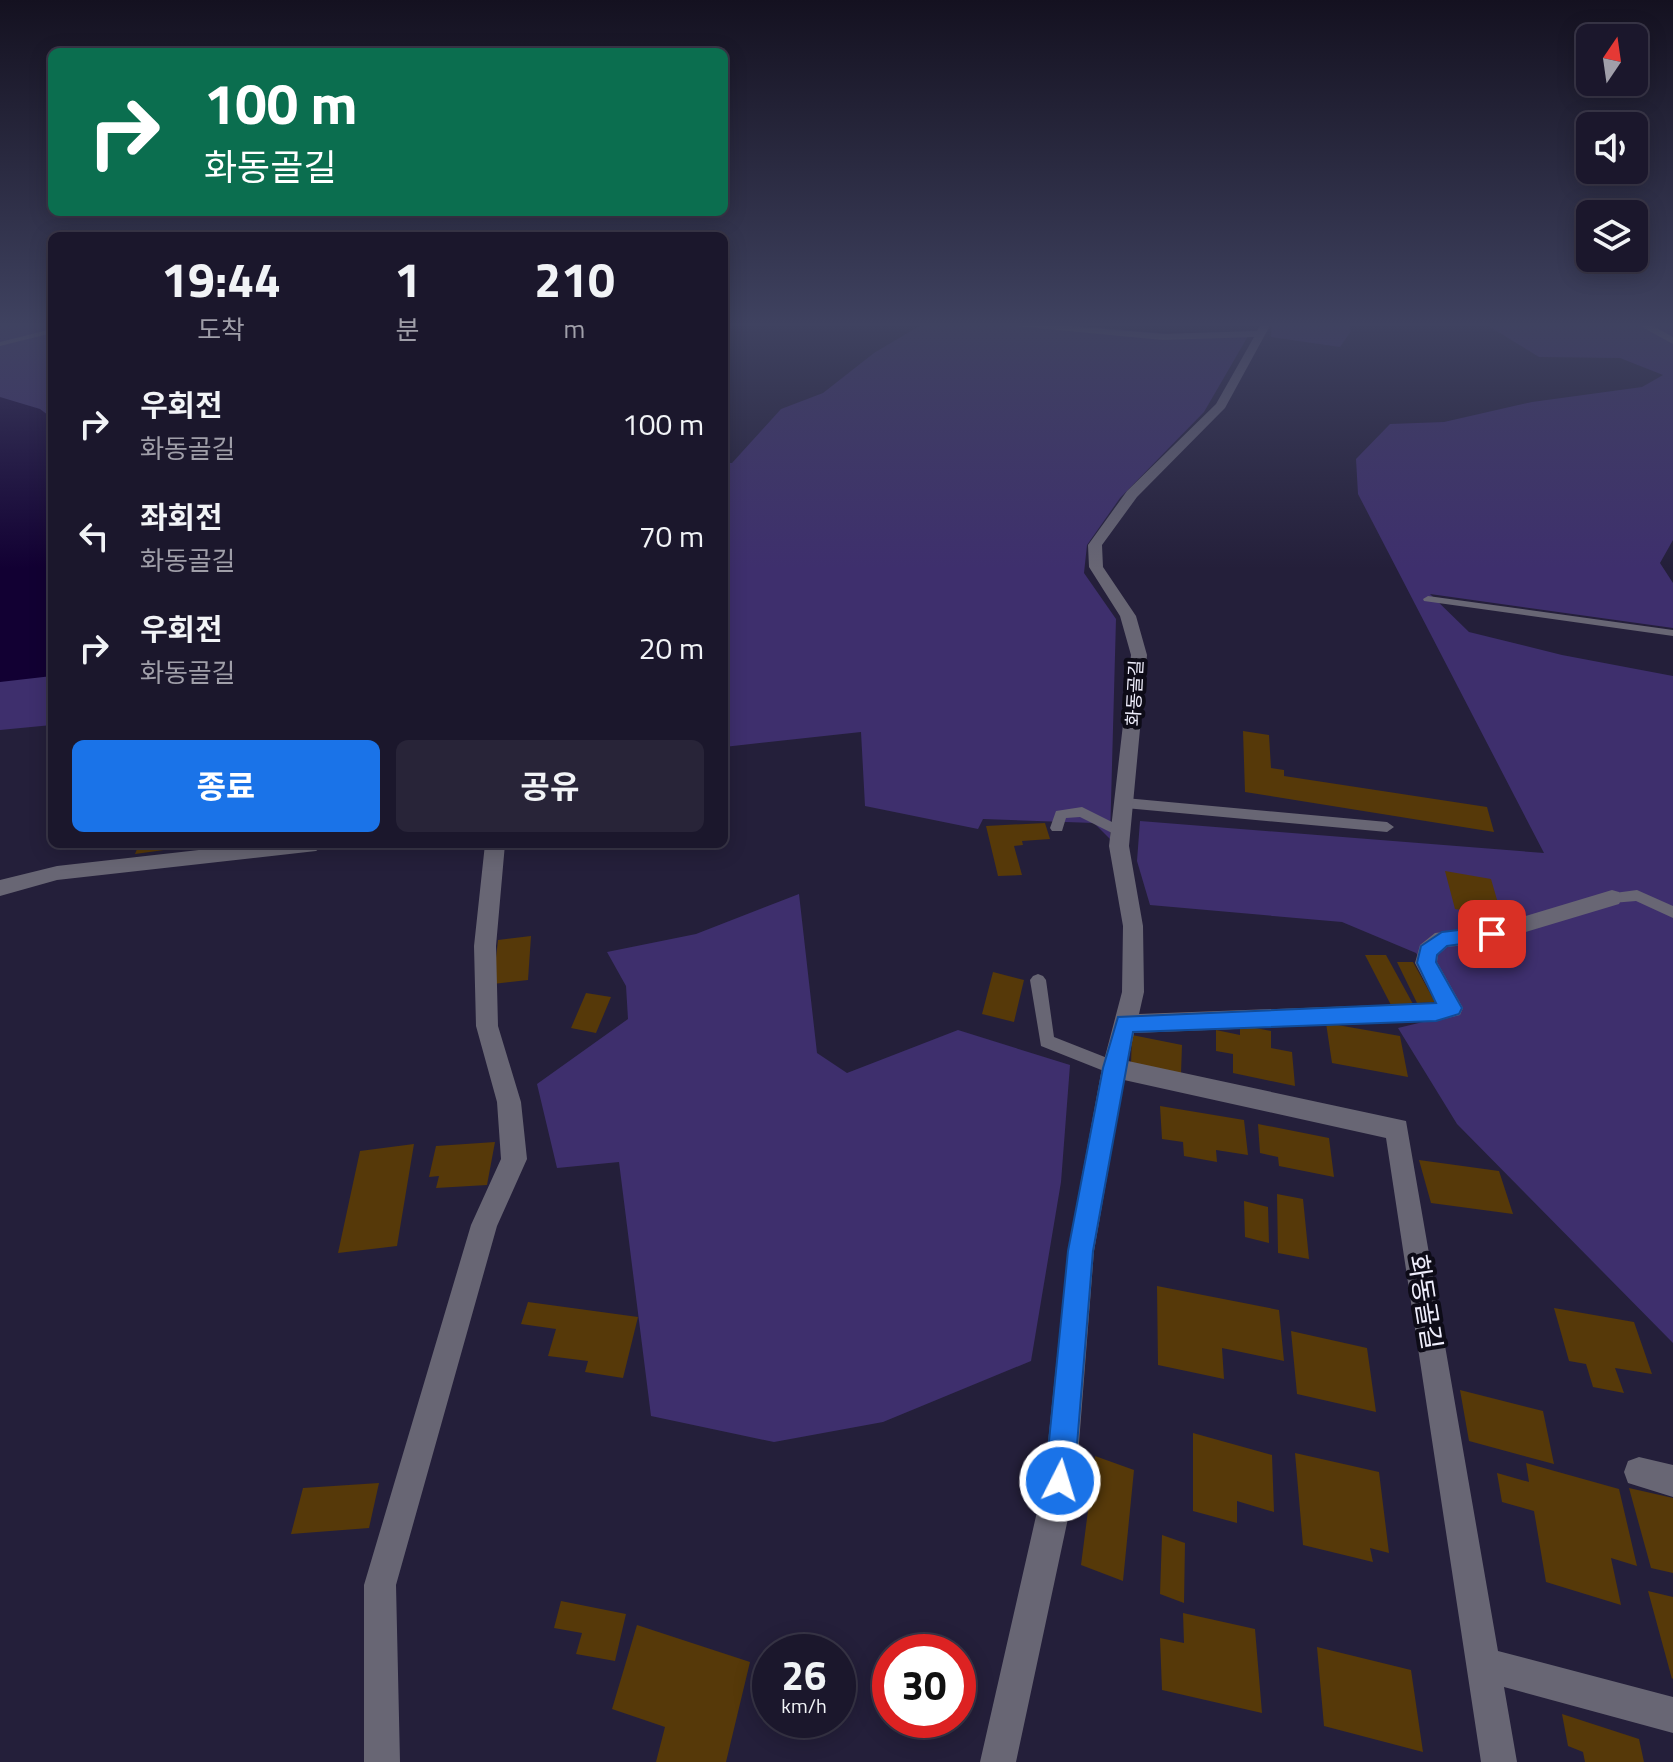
<!DOCTYPE html>
<html lang="ko">
<head>
<meta charset="utf-8">
<style>
  body { margin:0; font-family:"Titillium Web","Noto Sans KR",sans-serif; background:#282438; color:#f1f3f6; height:100vh; display:flex; flex-direction:column; font-size:30px; white-space:nowrap }
  * { box-sizing:border-box; margin:0 }
  p { font-size:26px; color:#a09fa9 }
  .icon { flex:none; width:44px; height:44px; fill:none; stroke:currentColor; stroke-width:2; stroke-linecap:round; stroke-linejoin:round }
  .map { position:relative; flex:1; overflow:hidden }
  .side { position:absolute; left:48px; top:232px; width:680px; height:616px; display:flex; flex-direction:column; background:#1b172c; border-radius:12px; box-shadow:0 4px 20px #0003,0 0 0 2px #393648 }
  .side>* { flex:none }
  .top-card { position:absolute; left:48px; top:48px; width:680px; height:168px; border-radius:12px; box-shadow:0 4px 20px #0003,0 0 0 2px #393648; background:#0b6e4f; color:#fff; overflow:hidden }
  .needle { width:52px; rotate:13deg }
  .buttons { position:absolute; left:1576px; top:24px; display:grid; gap:16px }
  .buttons a { display:grid; place-items:center; width:72px; height:72px; border-radius:12px; background:#1b172c; box-shadow:0 4px 20px #0003,0 0 0 2px #393648; font-size:40px }
  .speed { position:absolute; left:752px; top:1634px; display:flex; gap:16px; font-size:40px; font-weight:700; text-align:center }
  .speed>* { display:grid; place-content:center; width:104px; height:104px; border-radius:50%; background:#1b172c; box-shadow:0 4px 20px #0003,0 0 0 2px #393648; line-height:1 }
  .speed small { font-size:20px; font-weight:400 }
  .speed .limit { border:12px solid #d22; background:#fff; color:#111 }
  .pin { position:absolute; display:grid; place-items:center; width:68px; height:68px; color:#fff; margin:-34px; border-radius:16px; box-shadow:0 4px 12px #0006 }
  .me { position:absolute; width:88px; margin:-44px; rotate:5deg; stroke-linejoin:round; filter:drop-shadow(0 0 6px #0008) }
  .turn { display:flex; align-items:center; gap:28px; height:168px; padding:0 24px; font-size:36px }
  .turn .icon { width:104px; height:104px; stroke-width:2.5 }
  .turn b { display:block; font-size:56px; line-height:68px }
  .eta { display:flex; justify-content:space-evenly; align-items:center; height:136px; text-align:center }
  .eta b { font-size:48px; font-weight:700; line-height:56px }
  .primary-button { display:flex; gap:16px; margin-top:auto; padding:16px 24px }
  .primary-button a { flex:1; height:92px; border-radius:12px; background:#1a73e8; color:#fff; font-size:32px; font-weight:700; line-height:92px; text-align:center }
  .primary-button a+a { background:#282438; color:#f1f3f6 }
  ul { padding:0; list-style:none }
  li { display:flex; align-items:center; gap:24px; height:112px; padding:0 24px }
  li div { flex:1 }
  li b { display:block; font-size:30px }
  li em { font-style:normal }
  .map>svg:first-child { display:block }
  .green { fill:#3e2f6d }
  .water { fill:#120033 }
  .building { fill:#563909 }
  .lines { fill:none; stroke-linecap:round; stroke-linejoin:round }
  .service { fill:#686674; fill-rule:evenodd }
  .minor { fill:#686674; fill-rule:evenodd }
  .route { fill:#1a73e8; stroke:#114b97; stroke-width:2 }
  .labels { text-anchor:middle; stroke-width:8; stroke-linejoin:round; paint-order:stroke }
  .far-street-label { font-size:18px; fill:#efeefc; stroke:#0d0b17 }
  .near-street-label { font-size:26px; fill:#efeefc; stroke:#0d0b17 }
</style>
</head>
<body>
<div class="map">
<svg width="1673" height="1762" viewBox="0 0 1673 1762">
  <rect width="100%" height="100%" fill="#241f3a"/>
  <!-- green -->
  <path class="green" d="M0 322H52V725L0 730Z
    M926 322H1037L1170 334 1251 331 1204 412 1120 498 1087 545 1084 573 1116 619 1110 839 1094 823 983 819 978 829 865 806 861 732 724 747V463H732L781 409 823 393 874 353Z
    M1272 322H1347L1351 331 1340 347 1271 337Z
    M1482 322 1673 323V540L1660 563 1673 583V628L1430 594 1469 632 1562 655 1673 676V1343L1457 1124 1398 1028 1460 1013 1416 953 1342 922 1150 905 1137 861 1140 821 1544 853 1358 494 1356 459 1390 424 1444 422 1532 402 1642 387 1663 375 1620 358 1539 357Z
    M799 894 817 1053 847 1073 958 1030 1070 1065 1061 1182 1031 1361 883 1422 774 1442 651 1416 619 1162 557 1168 537 1084 628 1019 626 986 607 952 696 934Z"/>
  <!-- water -->
  <path class="water" d="M0 397 40 409 52 418V676L0 682Z"/>
  <!-- building -->
  <path class="building" d="M1243 731 1269 735 1271 768 1284 770V776L1487 807 1494 832 1245 792Z
    M1045 823 1050 839 1022 841 1023 845 1014 846 1022 875 998 876 986 826Z
    M139 844H166L164 850 135 854Z
    M1445 871 1491 879 1502 917 1455 909Z
    M531 936 528 980 493 984 498 940Z
    M1365 955H1386L1413 1004 1391 1005Z
    M1397 962H1413L1435 1002 1417 1003Z
    M993 972 1024 980 1014 1022 982 1014Z
    M586 993 611 997 596 1033 571 1028Z
    M1326 1023 1400 1036 1408 1077 1332 1063Z
    M1240 1025 1271 1031V1048L1292 1052 1295 1086 1233 1073V1054L1216 1051V1030L1240 1035Z
    M1132 1035 1182 1045 1181 1074 1131 1064Z
    M1160 1106 1244 1120 1248 1155 1216 1150 1217 1162 1184 1156 1183 1142 1162 1139Z
    M1258 1124 1329 1138 1334 1177 1279 1166 1278 1157 1260 1153Z
    M495 1142 487 1185 436 1188 439 1176 429 1177 436 1146Z
    M414 1144 397 1246 338 1253 360 1151Z
    M1419 1160 1499 1171 1513 1214 1431 1203Z
    M1277 1194 1303 1199 1309 1259 1278 1253Z
    M1244 1201 1268 1207 1269 1243 1245 1237Z
    M1157 1286 1279 1310 1284 1361 1222 1348 1224 1379 1158 1365Z
    M528 1302 638 1317 623 1378 585 1372 588 1361 548 1356 556 1329 521 1324Z
    M1554 1308 1634 1322 1652 1374 1615 1368 1624 1393 1593 1387 1586 1364 1569 1361Z
    M1291 1331 1367 1348 1376 1412 1297 1394Z
    M1460 1390 1543 1411 1554 1464 1469 1441Z
    M1193 1433 1272 1455 1274 1512 1237 1501V1523L1193 1511Z
    M1295 1453 1379 1472 1389 1553 1370 1548 1373 1562 1303 1545Z
    M1095 1456 1134 1470 1123 1581 1081 1565Z
    M1526 1463 1619 1489 1637 1566 1611 1558 1621 1605 1546 1582 1534 1511 1502 1502 1497 1473 1529 1482Z
    M379 1483 369 1528 291 1534 303 1488Z
    M1629 1488 1673 1498V1573L1651 1568Z
    M1162 1535 1185 1543 1184 1603 1160 1594Z
    M1648 1591 1673 1597V1678L1672 1679Z
    M561 1601 626 1614 615 1661 576 1654 582 1633 554 1628Z
    M1183 1613 1255 1629 1262 1713 1162 1690 1160 1638 1184 1643Z
    M637 1625 750 1662 726 1762H656L665 1727 612 1709Z
    M1317 1647 1411 1670 1423 1752 1324 1726Z
    M1562 1714 1639 1739 1644 1762H1585L1583 1752 1568 1746Z"/>
  <g class="lines">
    <!-- service -->
    <path class="service" d="M52 329V333L0 346V342Z
      M1428 596 1673 630V636L1424 601 1423 599Z
      M1125 798 1387 822 1394 827 1387 832 1125 808 1119 803Z
      M1082 807 1126 829 1128 832 1126 835H1116L1080 817 1066 818 1062 831H1052L1050 828 1056 811Z
      M1637 890 1673 906V918L1636 901 1612 903 1607 902 1605 898 1607 894Z
      M1038 974 1043 976 1046 980 1054 1037 1120 1063 1122 1068 1120 1073 1114 1075 1041 1046 1030 980 1033 976Z"/>
    <!-- minor -->
    <path class="minor" d="M858 322H870L863 326Z
      M975 322H1021L1163 334 1257 331 1262 322H1272L1225 408 1137 497 1102 545 1103 567 1136 616 1147 655 1129 846 1143 926 1144 992 1139 1014 1436 1003 1415 963 1420 945 1435 933 1492 926 1612 890 1619 892 1622 898 1619 904 1492 942 1447 947 1438 955 1437 962 1463 1008 1460 1015 1436 1021 1134 1033 1128 1061 1406 1121 1498 1651 1673 1697V1733L1504 1687 1517 1762H1481L1386 1138 1124 1080 1094 1251 1076 1481 1016 1762H980L1044 1481 1068 1251 1102 1068 1122 992 1123 926 1109 846 1131 655 1120 616 1089 567 1088 545 1127 491 1216 404 1254 337 1163 340Z
      M1633 322H1646L1673 337V344Z
      M252 844H326L316 851 57 880 0 896V880L57 866Z
      M485 844H505L496 946 498 1026 521 1102 527 1159 497 1226 396 1585 400 1762H364V1585L471 1225 501 1159 497 1102 476 1026 474 946Z
      M1639 1457 1673 1465V1497L1628 1483 1624 1472 1628 1461Z"/>
  </g>
  <!-- sky -->
  <linearGradient id="sky" x2="0" y2="1"><stop stop-color="#141120"/><stop offset="0.57" stop-color="#3f4260"/><stop offset="1" stop-color="#3f4260" stop-opacity="0"/></linearGradient>
  <rect width="1673" height="569" fill="url(#sky)"/>
  <!-- route -->
  <path class="route" d="M1492 926 1499 928 1501 934 1499 939 1447 946 1437 955 1436 962 1462 1008 1459 1014 1436 1021 1133 1032 1093 1251 1074 1481 1070 1491 1060 1495 1050 1491 1045 1481 1068 1251 1103 1068 1118 1017 1436 1003 1417 963 1421 946 1442 932Z"/>
  <g class="labels">
    <!-- far-street labels -->
    <g class="far-street-label">
      <text transform="translate(1135 693) rotate(-87)" y="6">화동골길</text>
    </g>
    <!-- near-street labels -->
    <g class="near-street-label">
      <text transform="translate(1425 1302) rotate(81)" y="9">화동골길</text>
    </g>
  </g>
</svg>
<div class="buttons">
<a><svg class="needle" viewBox="-14 -14 28 28"><path d="M0-13l5 13h-10z" fill="#e53935"/><path d="M0 13l5-13h-10z" fill="#a09fa9"/></svg></a>
<a><svg class="icon" aria-label="sound" viewBox="0 0 24 24"><path d="M4 9h4l5-4v14l-5-4H4zM17 9q2 3 0 6"/></svg></a>
<a><svg class="icon" aria-label="layers" viewBox="0 0 24 24"><path d="M12 4l9 5-9 5-9-5zM3 14l9 5 9-5"/></svg></a>
</div>
<div class="speed"><div>26<small>km/h</small></div><div class="limit">30</div></div>
<div class="pin" style="left:1492px;top:934px;background:#d93025"><svg class="icon" aria-label="arrive" viewBox="0 0 24 24"><path d="M6 21V4h12l-3 4 3 4H6"/></svg></div>
<svg class="me" style="left:1060px;top:1481px" viewBox="-20 -20 40 40"><circle r="17" fill="#1a73e8" stroke="#fff" stroke-width="3"/><path d="M0-11L8 9 0 5-8 9z" fill="#fff"/></svg>
<div class="top-card">
<div class="turn"><svg class="icon" aria-label="right" viewBox="0 0 24 24"><path d="M7 20v-9h11M14 6l5 5-5 5"/></svg><div><b>100 m</b>화동골길</div></div>
</div>
<section class="side">
<div class="eta">
<div><b>19:44</b><p>도착</p></div>
<div><b>1</b><p>분</p></div>
<div><b>210</b><p>m</p></div>
</div>
<ul>
<li><svg class="icon" aria-label="right" viewBox="0 0 24 24"><path d="M7 20v-9h11M14 6l5 5-5 5"/></svg><div><b>우회전</b><p>화동골길</p></div><em>100 m</em></li>
<li><svg class="icon" aria-label="left" viewBox="0 0 24 24"><path d="M17 20v-9H6M10 6l-5 5 5 5"/></svg><div><b>좌회전</b><p>화동골길</p></div><em>70 m</em></li>
<li><svg class="icon" aria-label="right" viewBox="0 0 24 24"><path d="M7 20v-9h11M14 6l5 5-5 5"/></svg><div><b>우회전</b><p>화동골길</p></div><em>20 m</em></li>
</ul>
<div class="primary-button"><a>종료</a><a>공유</a></div>
</section>
</div>
</body>
</html>
